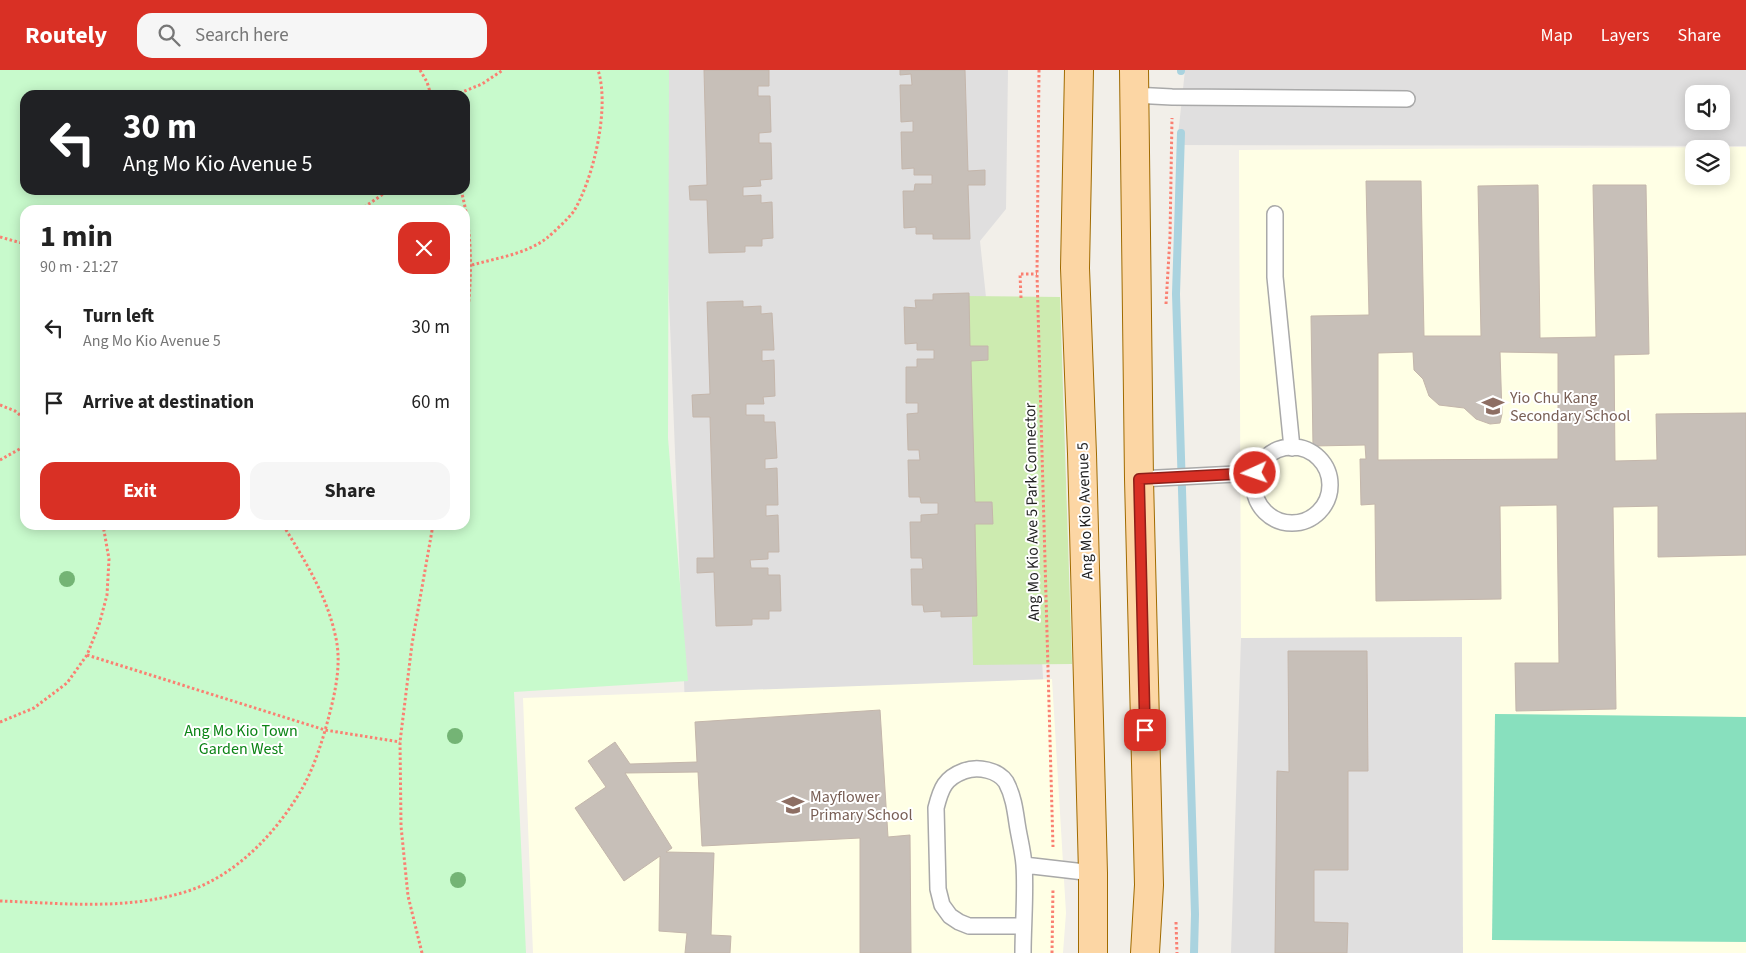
<!DOCTYPE html>
<html lang="en">
<head>
<meta charset="utf-8">
<style>
  body { margin:0; font-family:"Source Sans 3",sans-serif; background:#f6f6f6; color:#222; height:100vh; display:flex; flex-direction:column; font-size:19px; white-space:nowrap }
  * { box-sizing:border-box; margin:0 }
  p { font-size:16px; color:#767676 }
  .icon { flex:none; width:28px; height:28px; fill:none; stroke:currentColor; stroke-width:2; stroke-linecap:round; stroke-linejoin:round }
  .map { position:relative; flex:1; overflow:hidden }
  .details { position:absolute; left:20px; top:135px; width:450px; height:325px; display:flex; flex-direction:column; background:#fff; border-radius:15px; box-shadow:0 2px 12px #0003 }
  .details>* { flex:none }
  .guide { position:absolute; left:20px; top:20px; width:450px; height:105px; border-radius:15px; box-shadow:0 2px 12px #0003; background:#202124; color:#fff; overflow:hidden }
  .buttons { position:absolute; left:1685px; top:15px; display:grid; gap:10px }
  .buttons a { display:grid; place-items:center; width:45px; height:45px; border-radius:10px; background:#fff; box-shadow:0 2px 12px #0003; font-size:25px }
  .pin { position:absolute; display:grid; place-items:center; width:42px; height:42px; color:#fff; margin:-21px; border-radius:10px; box-shadow:0 2px 8px #0006 }
  .me { position:absolute; width:55px; margin:-28px; rotate:267deg; stroke-linejoin:round; filter:drop-shadow(0 0 4px #0008) }
  .turn { display:flex; align-items:center; gap:18px; height:105px; padding:0 20px; font-size:22px }
  .turn .icon { width:65px; height:65px; stroke-width:2.5 }
  .turn b { display:block; font-size:35px; line-height:42px }
  .round { display:grid; place-items:center; flex:none; width:52px; height:52px; border-radius:15px; background:#f6f6f6 }
  .headline { display:flex; align-items:center; justify-content:space-between; height:85px; padding:0 20px }
  h1 { font-size:30px; font-weight:700; line-height:38px }
  .button { display:flex; gap:10px; margin-top:auto; padding:10px 20px }
  .button a { flex:1; height:58px; border-radius:15px; background:#d93025; color:#fff; font-size:20px; font-weight:700; line-height:58px; text-align:center }
  .button a+a { background:#f6f6f6; color:#222 }
  ul { padding:0; list-style:none }
  li { display:flex; align-items:center; gap:15px; height:75px; padding:0 20px }
  li div { flex:1 }
  li b { display:block; font-size:19px }
  li em { font-style:normal }
  header { display:flex; align-items:center; gap:30px; box-sizing:border-box; height:70px; padding:0 25px; background:#d93025; color:#fff }
  header strong { font-size:24px }
  nav { display:flex; gap:28px; margin-inline-start:auto; font-size:18px }
  .search { width:350px; height:45px; background:#f6f6f6; display:flex; align-items:center; gap:12px; box-sizing:border-box; padding:0 18px; border-radius:15px; color:#767676; font-size:19px }
  .map>svg:first-child { display:block }
  .residential { fill:#e0dfdf; fill-rule:evenodd }
  .education { fill:#ffffe5; fill-rule:evenodd }
  .grass { fill:#cdebb0 }
  .park { fill:#c8facc; fill-rule:evenodd }
  .pitch { fill:#88e0be }
  .lines { fill:none; stroke-linecap:round; stroke-linejoin:round }
  .stream { stroke:#aad3df; stroke-width:8 }
  .building { fill:#c7bfb8; stroke:#c4b6ab; fill-rule:evenodd }
  .lane-casing { stroke:#a9a9a9; stroke-width:18 }
  .primary-casing { stroke:#a06b00; stroke-width:30 }
  .path { stroke:#fa8072; stroke-width:3; stroke-dasharray:2.5 2.5; stroke-linecap:butt }
  .lane { stroke:#fff; stroke-width:15 }
  .primary { stroke:#fcd6a4; stroke-width:28 }
  .tree { fill:#74b475 }
  .route-casing { stroke:#8d1f18; stroke-width:12 }
  .route { stroke:#d93025; stroke-width:9 }
  .labels { text-anchor:middle; stroke-width:4; stroke-linejoin:round; paint-order:stroke }
  .education-label { font-size:16px; fill:#785e54; stroke:#fff; text-anchor:start }
  .street-label { font-size:16px; fill:#222; stroke:#fff }
  .park-label { font-size:16px; fill:#0c8416; stroke:#fff }
</style>
</head>
<body>
<header>
<strong>Routely</strong>
<div class="search"><svg class="icon" aria-label="search" viewBox="0 0 24 24"><circle cx="10" cy="10" r="6"/><path d="M15 15l6 6"/></svg>Search here</div>
<nav><a>Map</a><a>Layers</a><a>Share</a></nav>
</header>
<div class="map">
<svg width="1746" height="883" viewBox="0 0 1746 883">
  <rect width="100%" height="100%" fill="#f2efe9"/>
  <!-- residential -->
  <path class="residential" d="M660 0H1008L1006 139 980 171 988 246 1026 279 1044 627 685 637Z
    M1185 0H1746V76L1177 75ZM1694 24H1721V51H1694Z
    M1462 566 1463 883H1231L1241 568Z"/>
  <!-- education -->
  <path class="education" d="M1746 77V883H1463L1462 567 1241 568 1239 80ZM1694 79H1721V106H1694Z
    M1052 609 1066 843 1063 883H533L523 628Z"/>
  <!-- grass -->
  <path class="grass" d="M965 226 1060 227 1072 594 973 595Z"/>
  <!-- park -->
  <path class="park" d="M0 0H669L668 368 688 611 514 622 526 883H0ZM25 25H465V120H25ZM25 140H465V455H25Z"/>
  <!-- pitch -->
  <path class="pitch" d="M1495 644 1746 647V872L1492 870Z"/>
  <g class="lines">
    <!-- stream -->
    <path class="stream" d="M1181 1V0
      M1181 63 1176 224 1195 844 1194 883"/>
  </g>
  <!-- building -->
  <path class="building" d="M704 0H769V16H758V26H770L771 62 759 63V73H771L772 109 760 110 761 116 743 117V126L761 125V133L772 132 773 168 762 169V176H745V182L709 183 707 130H690L689 116 707 115Z
    M900 0H965L968 101 985 100V115H968L970 169H933V164H916V157L904 158 903 121H914L915 114H932V105H914V98L902 99 901 62H913V51L901 52 900 15H912L911 4 900 5Z
    M1366 111H1421L1424 266H1481L1478 116 1538 115 1540 268 1596 267 1593 115H1646L1649 284 1614 285 1615 391 1657 390 1656 344 1746 343V485L1658 487V436L1613 437 1616 639 1516 641 1515 593H1559L1557 435 1500 436 1501 529 1376 531 1375 434 1361 435 1360 389H1366L1365 375 1313 376 1311 246 1369 245ZM1413 282 1414 300 1423 309 1429 326 1439 335 1464 338 1476 349 1490 354 1500 353 1502 344 1500 282 1558 283V389L1378 390V283Z
    M969 223 970 276H988V290L971 291 975 432H992L993 454H975L977 546 941 547V541L924 542 923 535H912L911 499H923L922 488H911L910 452H921V445L938 444V433H921L920 427H909L908 390H920L919 380H908L907 344 918 343V333H906V297H917V289H934V280H917V273L905 274 904 237 916 238 915 230H933V224Z
    M743 231V237L761 236V244L772 243 774 280H762V291L774 290 775 326 763 327 764 334H746V345H764V352H775L777 388 765 389V399L777 398 778 435H766V446L778 445 779 482H768V489L750 490 751 498H768V505H780L781 541H769V549H752V555L716 556 714 502 697 503V488H714L710 347H693L692 325 710 324 707 232Z
    M1288 581H1367L1368 701H1348V800H1314V852L1348 853 1347 883H1275L1277 701 1289 702Z
    M880 640 888 767 910 765 911 883H860V768L702 776 698 702 625 703 672 778 666 782 714 783 711 865 731 866 730 883H685L687 863 659 861 660 786 624 811 575 738 606 717 588 691 615 672 630 694 697 692 695 652Z"/>
  <g class="lines">
    <!-- lane casing -->
    <g class="lane-casing">
      <path id="lane" d="M1133 25 1172 27 1407 29
        M1275 144V207L1292 378
        M1254 415a38 38 0 1 1 76 0a38 38 0 1 1-76 0Z
        M1139 409 1255 403
        M1024 795 1093 803
        M1023 856H969L959 852 950 846 942 835 938 819 936 738C941 718 945 708 964 701 978 696 998 700 1006 712 1013 725 1015 739 1017 753 1019 767 1023 781 1024 795 1026 822 1023 855 1023 883"/>
    </g>
    <!-- primary casing -->
    <g class="primary-casing">
      <path id="primary" d="M1079 0 1075 198 1082 384 1093 803V883
        M1134 0 1139 409 1149 815 1145 883"/>
    </g>
    <!-- path -->
    <path class="path" d="M420 0 427 12 431 25
      M1039 0 1037 204 1053 777
      M455 25 482 14 503 0
      M461 120C474 168 472 215 465 263
      M360 140 389 120
      M0 167 25 174
      M472 195C497 188 526 184 547 168 554 162 569 148 574 141 594 107 610 37 598 0
      M1021 228 1020 204H1037
      M1166 234 1170 167 1172 48
      M0 335 15 341 25 349
      M0 390 25 376
      M87 585 325 660 400 672
      M0 652 34 638 67 613 87 585 99 555 107 525 109 489 103 455
      M0 831C62 833 127 841 188 821 237 805 278 761 303 717 315 695 323 669 329 646 336 619 342 591 335 564 326 524 304 489 283 455
      M1176 852 1177 883
      M422 883 408 826 401 756 400 672 412 574 433 455
      M1052 883 1053 818"/>
    <!-- lane -->
    <use href="#lane" class="lane"/>
    <!-- primary -->
    <use href="#primary" class="primary"/>
  </g>
  <!-- trees -->
  <g class="tree">
    <circle cx="67" cy="509" r="8"/>
    <circle cx="455" cy="666" r="8"/>
    <circle cx="458" cy="810" r="8"/>
  </g>
  <g class="lines">
    <!-- route casing -->
    <g class="route-casing">
      <path id="route" d="M1145 660 1139 409 1255 403"/>
    </g>
    <!-- route -->
    <use href="#route" class="route"/>
  </g>
  <!-- icons -->
  <defs>
    <g id="school-bare" transform="scale(1.725)"><path d="M0-5L7-2L0 1L-7-2ZM-4 1L0 2.5L4 1V4Q0 6-4 4Z" fill="#8d6e63" stroke="#fff" stroke-width="2.5" paint-order="stroke"/></g>
  </defs>
  <g fill-rule="evenodd">
    <use href="#school-bare" x="1493" y="336"/>
    <use href="#school-bare" x="793" y="735"/>
  </g>
  <g class="labels">
    <!-- education labels -->
    <g class="education-label">
      <text x="1510" y="333">Yio Chu Kang<tspan x="1510" dy="18">Secondary School</tspan></text>
      <text x="810" y="732">Mayflower<tspan x="810" dy="18">Primary School</tspan></text>
    </g>
    <!-- street labels -->
    <g class="street-label">
      <text transform="translate(1084 441) rotate(-92)" y="6">Ang Mo Kio Avenue 5</text>
      <text transform="translate(1031 442) rotate(-91)" y="6">Ang Mo Kio Ave 5 Park Connector</text>
    </g>
    <!-- park labels -->
    <g class="park-label">
      <text x="241" y="666">Ang Mo Kio Town<tspan x="241" dy="18">Garden West</tspan></text>
    </g>
  </g>
</svg>
<div class="buttons">
<a><svg class="icon" aria-label="sound" viewBox="0 0 24 24"><path d="M4 9h4l5-4v14l-5-4H4zM17 9q2 3 0 6"/></svg></a>
<a><svg class="icon" aria-label="layers" viewBox="0 0 24 24"><path d="M12 4l9 5-9 5-9-5zM3 14l9 5 9-5"/></svg></a>
</div>
<div class="pin" style="left:1145px;top:660px;background:#d93025"><svg class="icon" aria-label="arrive" viewBox="0 0 24 24"><path d="M6 21V4h12l-3 4 3 4H6"/></svg></div>
<svg class="me" style="left:1255px;top:403px" viewBox="-20 -20 40 40"><circle r="17" fill="#d93025" stroke="#fff" stroke-width="3"/><path d="M0-11L8 9 0 5-8 9z" fill="#fff"/></svg>
<div class="guide">
<div class="turn"><svg class="icon" aria-label="left" viewBox="0 0 24 24"><path d="M17 20v-9H6M10 6l-5 5 5 5"/></svg><div><b>30 m</b>Ang Mo Kio Avenue 5</div></div>
</div>
<section class="details">
<div class="headline"><div><h1>1 min</h1><p>90 m · 21:27</p></div><a class="round" style="background:#d93025;color:#fff"><svg class="icon" aria-label="close" viewBox="0 0 24 24"><path d="M6 6l12 12M18 6L6 18"/></svg></a></div>
<ul>
<li><svg class="icon" aria-label="left" viewBox="0 0 24 24"><path d="M17 20v-9H6M10 6l-5 5 5 5"/></svg><div><b>Turn left</b><p>Ang Mo Kio Avenue 5</p></div><em>30 m</em></li>
<li><svg class="icon" aria-label="arrive" viewBox="0 0 24 24"><path d="M6 21V4h12l-3 4 3 4H6"/></svg><div><b>Arrive at destination</b></div><em>60 m</em></li>
</ul>
<div class="button"><a>Exit</a><a>Share</a></div>
</section>
</div>
</body>
</html>
